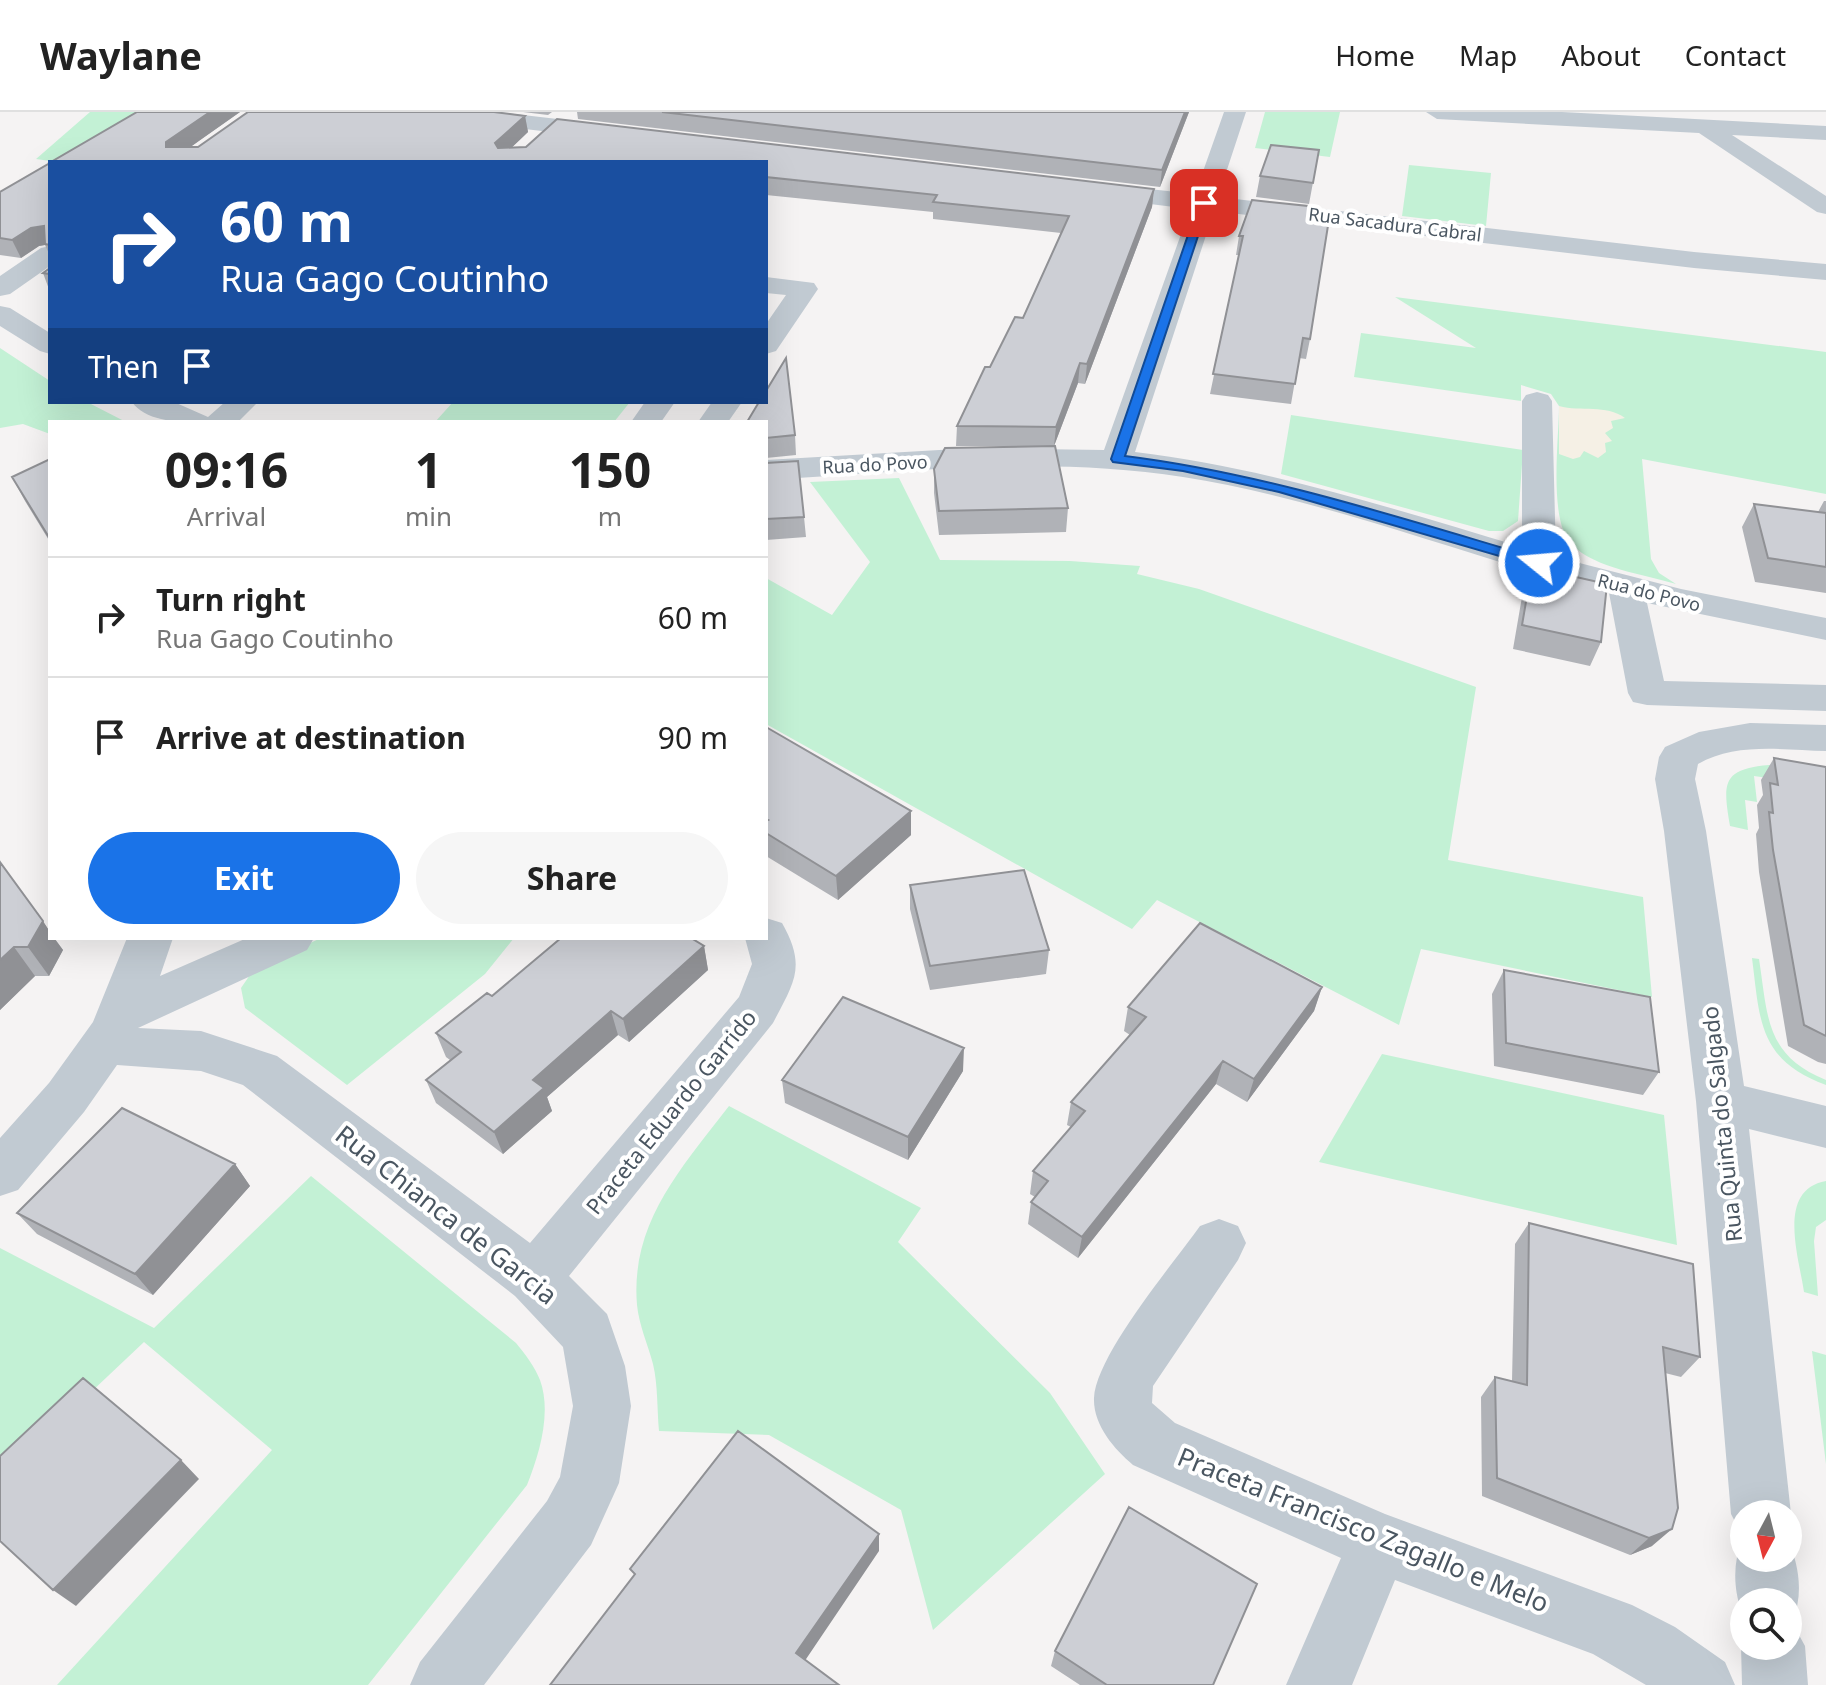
<!DOCTYPE html>
<html lang="en">
<head>
<meta charset="utf-8">
<style>
  body { margin:0; font-family:"Noto Sans",sans-serif; background:#f6f6f6; color:#222; height:100vh; display:flex; flex-direction:column; font-size:30px; white-space:nowrap }
  * { box-sizing:border-box; margin:0 }
  p { font-size:26px; color:#767676 }
  .icon { flex:none; width:44px; height:44px; fill:none; stroke:currentColor; stroke-width:2; stroke-linecap:round; stroke-linejoin:round }
  .map { position:relative; flex:1; overflow:hidden }
  .sheet { position:absolute; left:48px; top:308px; width:720px; height:520px; display:flex; flex-direction:column; background:#fff; border-radius:0px; box-shadow:0 8px 32px #0002 }
  .sheet>* { flex:none }
  .banner { position:absolute; left:48px; top:48px; width:720px; height:244px; border-radius:0px; box-shadow:0 8px 32px #0002; background:#1a4fa0; color:#fff; overflow:hidden }
  .needle { width:52px; rotate:187deg }
  .buttons { position:absolute; left:1730px; top:1388px; display:grid; gap:16px }
  .buttons a { display:grid; place-items:center; width:72px; height:72px; border-radius:50%; background:#fff; box-shadow:0 8px 32px #0002; font-size:40px }
  .pin { position:absolute; display:grid; place-items:center; width:68px; height:68px; color:#fff; margin:-34px; border-radius:16px; box-shadow:0 4px 12px #0006 }
  .me { position:absolute; width:88px; margin:-44px; rotate:287deg; stroke-linejoin:round; filter:drop-shadow(0 0 6px #0008) }
  .turn { display:flex; align-items:center; gap:28px; height:168px; padding:0 40px; font-size:36px }
  .turn .icon { width:104px; height:104px; stroke-width:2.5 }
  .turn b { display:block; font-size:56px; line-height:68px }
  .then { display:flex; align-items:center; height:76px; padding:0 40px; background:#0003; gap:16px; font-size:30px }
  .eta { display:flex; justify-content:space-evenly; align-items:center; height:136px; text-align:center }
  .eta b { font-size:48px; font-weight:700; line-height:56px }
  .primary-button { display:flex; gap:16px; margin-top:auto; padding:16px 40px }
  .primary-button a { flex:1; height:92px; border-radius:48px; background:#1a73e8; color:#fff; font-size:32px; font-weight:700; line-height:92px; text-align:center }
  .primary-button a+a { background:#f6f6f6; color:#222 }
  ul { padding:0; list-style:none }
  li { display:flex; align-items:center; gap:24px; height:120px; padding:0 40px; border-top:2px solid #e0e0e0 }
  li div { flex:1 }
  li b { display:block; font-size:30px }
  li em { font-style:normal }
  header { display:flex; align-items:center; gap:48px; box-sizing:border-box; height:112px; padding:0 40px; background:#fff; border-bottom:2px solid #e0e0e0 }
  header strong { font-size:38px }
  nav { display:flex; gap:44px; margin-inline-start:auto; font-size:28px }
  .map>svg:first-child { display:block }
  .green { fill:#c3f1d5 }
  .sand { fill:#f5f0e5 }
  .lines { fill:none; stroke-linecap:round; stroke-linejoin:round }
  .minor { fill:#c1cad2; fill-rule:evenodd }
  .wall { fill:#b0b2b7 }
  .shaded-wall { fill:#909195 }
  .building { fill:#cdcfd5; stroke:#909195; stroke-width:2 }
  .route { fill:#1a73e8; stroke:#114b97; stroke-width:2 }
  .labels { text-anchor:middle; stroke-width:8; stroke-linejoin:round; paint-order:stroke }
  .far-street-label { font-size:18px; fill:#4a5661; stroke:#fff }
  .street-label { font-size:22px; fill:#4a5661; stroke:#fff }
  .near-street-label { font-size:26px; fill:#4a5661; stroke:#fff }
</style>
</head>
<body>
<header>
<strong>Waylane</strong>
<nav><a>Home</a><a>Map</a><a>About</a><a>Contact</a></nav>
</header>
<div class="map">
<svg width="1826" height="1573" viewBox="0 0 1826 1573">
  <rect width="100%" height="100%" fill="#f5f3f3"/>
  <!-- green -->
  <path class="green" d="M90 0H163L57 50 36 47Z
    M1265 0H1340L1330 45 1255 36Z
    M1409 53 1491 61 1486 114 1402 104Z
    M1395 185 1826 240V382L1642 347 1651 447 1659 461 1676 472C1643 462 1597 457 1572 433 1548 410 1559 327 1559 294L1551 282 1521 273V289L1354 265 1361 221 1476 236Z
    M0 236 50 269V290H87L126 310H50V322L23 312 0 316Z
    M453 290H630L614 310H435Z
    M1291 303 1523 338 1518 409 1503 419H1489L1281 362Z
    M899 366 940 448 1070 449 1140 454 1137 462 1199 477 1476 575 1448 748 1643 785 1652 885 1421 837 1399 913 1157 788 1132 817 766 612V466L832 503 870 450 810 370Z
    M1769 653 1786 654 1788 669 1754 664 1757 690 1745 688 1748 718 1730 714C1723 672 1721 657 1769 653Z
    M321 826H514L485 862 347 973 245 896 241 876 254 857Z
    M1752 846 1759 847C1768 905 1765 943 1826 968V973C1758 948 1760 908 1752 846Z
    M1382 942 1664 1003 1677 1133 1319 1050Z
    M729 994 921 1096 898 1130 1050 1281 1105 1362 933 1518 901 1398 769 1323 659 1319C657 1297 658 1273 653 1252 648 1233 639 1213 637 1193 630 1111 682 1055 729 994Z
    M311 1064 516 1231C525 1242 535 1255 540 1268 552 1301 539 1343 527 1373L368 1573H57L272 1338 144 1230 0 1366V1136L154 1216Z
    M1826 1069V1108L1816 1115 1814 1129 1818 1184 1804 1180C1799 1145 1776 1078 1826 1069Z
    M1812 1239 1826 1243V1352Z"/>
  <!-- sand -->
  <path class="sand" d="M1559 294C1581 300 1606 292 1625 306L1611 309 1613 316 1605 321 1612 329 1605 331 1606 340 1598 346 1584 339 1580 345 1573 347 1559 342Z"/>
  <g class="lines">
    <!-- minor -->
    <path class="minor" d="M429 0H497L609 13 617 15 620 20 617 25 609 27 440 7Z
      M1224 0H1246L1218 85 1694 140 1826 152V168L1694 156 1214 99 1135 340C1268 356 1394 397 1522 435V289L1526 283 1537 280 1548 283 1552 289 1556 445 1681 477 1826 506V528L1647 491 1664 569 1826 573V599L1647 593 1633 590 1628 581 1609 481C1467 445 1329 388 1183 365 1045 343 904 360 766 368V348L974 336 1104 338 1190 97 1094 85 1085 83 1082 78 1085 73 1094 71 1195 82Z
      M1426 0H1562L1826 14V28L1732 23 1826 84V102L1817 100 1699 21 1437 7Z
      M50 134V154L10 182 0 184V164L41 136Z
      M766 165 814 171 818 177 776 239 766 242V212L786 183 766 181Z
      M0 194 10 196 50 221V242L40 239 0 214Z
      M132 290H174L208 305 225 290H258L238 310C209 310 151 317 132 290Z
      M645 290H675L661 310H631Z
      M712 290H742L728 310H698Z
      M1750 611 1826 613V639C1783 638 1736 630 1698 652L1695 667 1706 719 1744 974 1826 994V1036L1749 1017 1791 1402 1788 1410V1402H1744V1446H1788V1427C1799 1454 1804 1482 1792 1510L1805 1534 1808 1573H1742L1741 1534 1744 1526V1534H1788V1490H1744V1506C1733 1479 1732 1452 1743 1425L1731 1402 1696 989 1664 719 1655 667 1659 645 1665 635 1699 620Z
      M766 806 782 811C807 855 794 870 773 911L569 1164 607 1202 625 1254 631 1294 619 1371 591 1433 484 1573H410L420 1550 547 1389 560 1365 573 1294 563 1235 515 1184 243 973 201 959 117 953 84 1000 18 1078 0 1084V1026L49 971 93 910 127 826H173L160 864 247 826H314L307 838 138 916 201 919 277 944 530 1131 739 885 752 852 745 826H766Z
      M1219 1107 1238 1114 1246 1131 1238 1148 1153 1274 1152 1291 1175 1311 1385 1402 1632 1493 1675 1515 1725 1550 1735 1573H1646L1593 1542 1395 1468 1352 1573H1286L1341 1446 1133 1353C1114 1337 1093 1313 1094 1286 1096 1243 1173 1152 1200 1114Z"/>
  </g>
  <!-- wall -->
  <path class="wall" d="M137 0H240L190 35H198L248 0H494L525 4 528 20 512 35H526L557 7 1154 77 1152 95 1085 272 1078 271 1054 334 1068 396 1066 420 939 423 934 381V357L945 336 1046 334H956L957 314 985 255H990L1015 205 1023 206 1061 121 933 107V100L766 83V50H51Z
    M523 0H552L548 3Z
    M577 0H1189L1160 75 578 7Z
    M1319 38 1309 92 1256 85 1260 64Z
    M0 80 50 133V144L45 133 39 134 21 146 0 143Z
    M1308 98 1310 227 1306 247 1299 246 1291 292 1210 282 1239 143H1236L1239 124Z
    M50 156V180L43 161Z
    M766 310 795 323 796 343 766 346Z
    M50 347V430L25 389 12 365Z
    M766 351 804 405 806 425 766 428Z
    M1824 389H1826V481L1755 470 1742 415 1754 392 1818 400Z
    M1532 455 1601 530 1590 554 1513 537 1523 479Z
    M766 615 911 723 838 788 766 744Z
    M1774 646 1826 655V952L1818 950 1788 934 1759 760 1756 722 1759 716 1757 693 1763 683 1761 668Z
    M0 750 63 838 49 864H35L0 898Z
    M910 773 1049 838 1046 862 930 878 910 797Z
    M704 834 708 858 629 930 618 923 547 985 552 999 503 1042 436 991 426 968 450 948 446 945 436 921 492 884Z
    M1504 858 1659 960 1643 983 1494 954 1492 882Z
    M1322 875 1314 899 1247 990 1216 972 1078 1146 1028 1112 1031 1090 1035 1085 1030 1082 1033 1059 1071 1015 1067 1013 1071 990 1130 923 1124 919 1128 895Z
    M963 959 908 1048 785 991 782 968Z
    M235 1052 250 1074 153 1183 37 1122 17 1101Z
    M1529 1111 1700 1245 1681 1265 1665 1261 1652 1434 1630 1443 1482 1384 1481 1285 1495 1265 1512 1269 1515 1132Z
    M1055 1539 1213 1573H1080L1051 1554Z"/>
  <!-- shaded-wall -->
  <path class="shaded-wall" d="M210 0H240L172 48 166 35V30Z
    M1185 0H1189L1160 75 1162 58Z
    M525 4 528 20 499 48 495 31Z
    M1154 77 1152 95 1085 272 1087 252Z
    M44 114 50 132 39 134 21 146 12 128 31 116Z
    M1080 251 1078 271 1054 334 1056 315Z
    M911 699V723L838 788 836 764Z
    M43 809 50 820V826H54L63 838 49 864 28 835Z
    M704 834 708 858 629 930 623 907Z
    M14 835 35 864 0 898V848Z
    M1322 875 1314 899 1247 990 1254 967Z
    M611 899 618 923 547 985 552 999 503 1042 494 1020 533 968Z
    M964 936 963 959 908 1048V1025Z
    M1223 949 1216 972 1078 1146 1082 1125Z
    M235 1052 250 1074 153 1183 135 1162Z
    M181 1348 199 1367 76 1494 53 1478Z
    M1672 1417 1652 1434 1630 1443 1649 1426Z
    M879 1422V1439L800 1556 796 1541Z"/>
  <!-- building -->
  <path class="building" d="M137 0H210L166 30V35H198L248 0H494L525 4 495 31 498 36 526 35 557 7 1154 77 1087 252 1080 251 1056 315 957 314 985 255H990L1015 205 1023 206 1069 104 933 90 937 83 766 65V50H51Z
    M662 0H1185L1162 58Z
    M1271 33 1319 38 1313 71 1260 64Z
    M50 51V133L45 132 44 114 31 116 12 128 0 126V80Z
    M1252 88 1308 94V98L1330 101 1310 227 1303 226 1295 272 1213 262 1243 124H1239Z
    M50 156V162L43 161Z
    M786 246 795 323 766 326V310H747L759 290H766V279Z
    M1055 334 1068 396 939 399 934 357 945 336Z
    M50 347V427L12 365Z
    M798 349 804 405 766 407V351Z
    M1754 392 1826 401V455L1768 446Z
    M1532 455 1607 472 1601 530 1522 513Z
    M766 615 911 699 836 764 766 721V709L768 708 766 707Z
    M1774 646 1826 655V924L1804 913 1773 738 1769 700 1773 701 1770 671 1778 673Z
    M0 750 43 809 28 835H14L0 848Z
    M1024 758 1049 838 930 854 910 773Z
    M1200 811 1322 875 1254 967 1223 949 1082 1125 1031 1090 1048 1069 1033 1059 1085 999 1071 990 1146 905 1128 895Z
    M561 826H691L704 834 623 907 611 899 533 968 544 976 494 1020 426 968 461 940 436 921 487 881 492 884Z
    M1504 858 1650 885 1659 960 1506 931Z
    M843 885 964 936 908 1025 782 968Z
    M122 996 235 1052 135 1162 17 1101Z
    M1529 1111 1693 1152 1700 1245 1663 1235 1678 1396 1672 1417 1649 1426 1497 1366 1495 1265 1527 1273Z
    M83 1266 181 1348 53 1478 0 1429V1344Z
    M738 1319 879 1422 796 1541 839 1573H550L635 1462 630 1457Z
    M1129 1395 1257 1472 1213 1573H1107L1055 1539Z"/>
  <!-- route -->
  <path class="route" d="M1204 88 1209 91 1125 344C1269 362 1406 408 1544 448V454H1534L1279 380 1183 359 1113 350 1111 347 1199 91Z"/>
  <g class="labels">
    <!-- far-street labels -->
    <g class="far-street-label">
      <text transform="translate(1395 113) rotate(7)" y="6">Rua Sacadura Cabral</text>
      <text transform="translate(875 353) rotate(-3)" y="6">Rua do Povo</text>
      <text transform="translate(1649 481) rotate(14)" y="6">Rua do Povo</text>
    </g>
    <!-- street labels -->
    <g class="street-label">
      <text transform="translate(671 1000) rotate(-51)" y="8">Praceta Eduardo Garrido</text>
      <text transform="translate(1722 1012) rotate(-96)" y="8">Rua Quinta do Salgado</text>
    </g>
    <!-- near-street labels -->
    <g class="near-street-label">
      <text transform="translate(446 1103) rotate(38)" y="9">Rua Chianca de Garcia</text>
      <text transform="translate(1363 1418) rotate(22)" y="9">Praceta Francisco Zagallo e Melo</text>
    </g>
  </g>
</svg>
<div class="buttons">
<a><svg class="needle" viewBox="-14 -14 28 28"><path d="M0-13l5 13h-10z" fill="#e53935"/><path d="M0 13l5-13h-10z" fill="#767676"/></svg></a>
<a><svg class="icon" aria-label="search" viewBox="0 0 24 24"><circle cx="10" cy="10" r="6"/><path d="M15 15l6 6"/></svg></a>
</div>
<div class="pin" style="left:1204px;top:91px;background:#d93025"><svg class="icon" aria-label="arrive" viewBox="0 0 24 24"><path d="M6 21V4h12l-3 4 3 4H6"/></svg></div>
<svg class="me" style="left:1539px;top:451px" viewBox="-20 -20 40 40"><circle r="17" fill="#1a73e8" stroke="#fff" stroke-width="3"/><path d="M0-11L8 9 0 5-8 9z" fill="#fff"/></svg>
<div class="banner">
<div class="turn"><svg class="icon" aria-label="right" viewBox="0 0 24 24"><path d="M7 20v-9h11M14 6l5 5-5 5"/></svg><div><b>60 m</b>Rua Gago Coutinho</div></div>
<div class="then">Then<svg class="icon" aria-label="arrive" viewBox="0 0 24 24"><path d="M6 21V4h12l-3 4 3 4H6"/></svg></div>
</div>
<section class="sheet">
<div class="eta">
<div><b>09:16</b><p>Arrival</p></div>
<div><b>1</b><p>min</p></div>
<div><b>150</b><p>m</p></div>
</div>
<ul>
<li><svg class="icon" aria-label="right" viewBox="0 0 24 24"><path d="M7 20v-9h11M14 6l5 5-5 5"/></svg><div><b>Turn right</b><p>Rua Gago Coutinho</p></div><em>60 m</em></li>
<li><svg class="icon" aria-label="arrive" viewBox="0 0 24 24"><path d="M6 21V4h12l-3 4 3 4H6"/></svg><div><b>Arrive at destination</b></div><em>90 m</em></li>
</ul>
<div class="primary-button"><a>Exit</a><a>Share</a></div>
</section>
</div>
</body>
</html>
